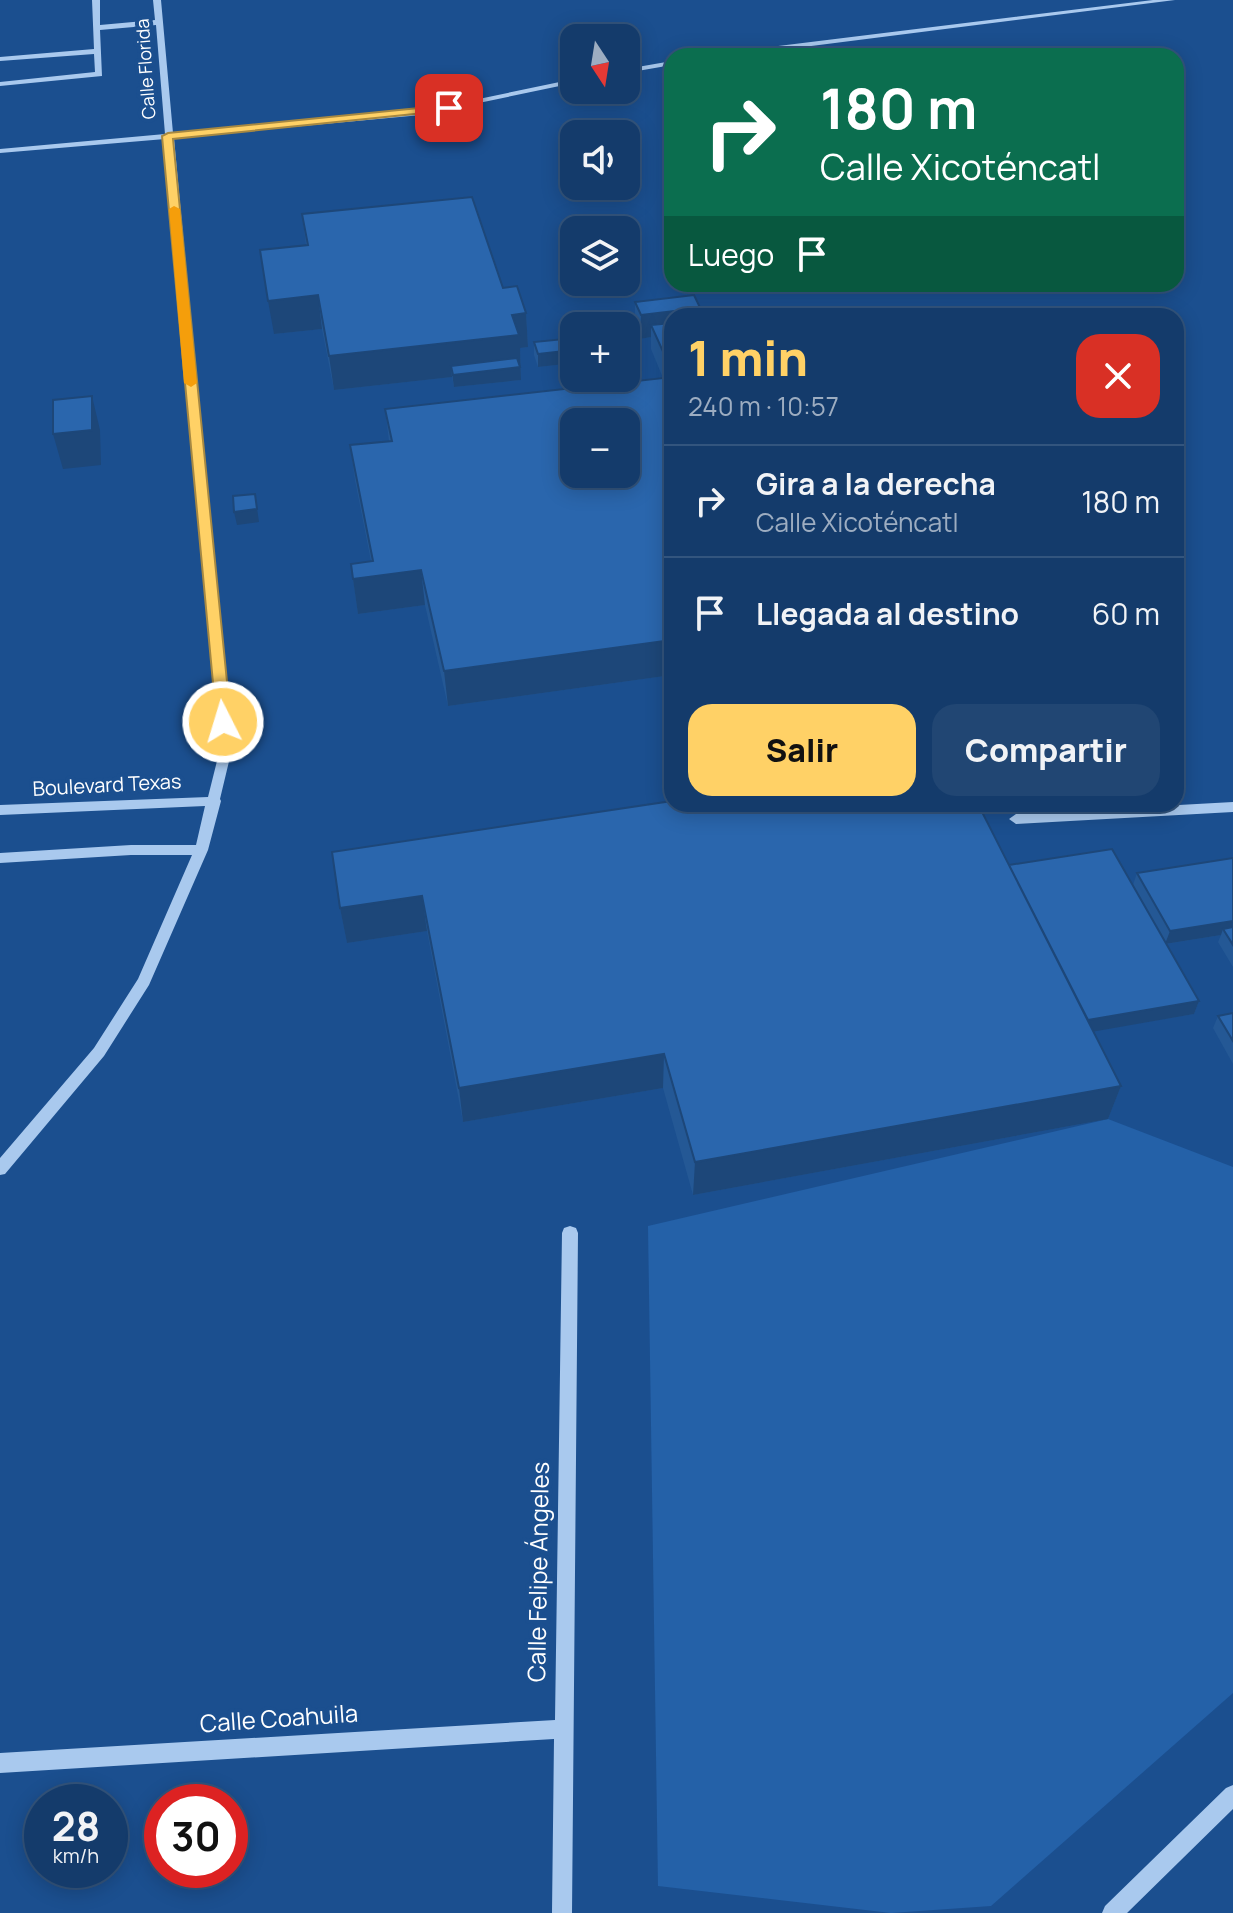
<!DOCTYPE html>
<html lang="es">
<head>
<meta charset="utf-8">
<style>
  body { margin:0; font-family:Manrope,sans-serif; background:#214673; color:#f1f3f6; height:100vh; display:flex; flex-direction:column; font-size:30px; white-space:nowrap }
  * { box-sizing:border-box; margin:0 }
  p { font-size:26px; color:#9dadc1 }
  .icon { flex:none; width:44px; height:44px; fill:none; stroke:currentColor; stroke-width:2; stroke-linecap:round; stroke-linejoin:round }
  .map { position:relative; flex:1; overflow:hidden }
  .sheet { position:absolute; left:664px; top:308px; width:520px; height:504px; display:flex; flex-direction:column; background:#143b6b; border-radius:24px; box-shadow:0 4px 20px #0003,0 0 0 2px #33557e }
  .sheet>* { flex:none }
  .banner { position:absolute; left:664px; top:48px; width:520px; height:244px; border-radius:24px; box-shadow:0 4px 20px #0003,0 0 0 2px #33557e; background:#0b6e4f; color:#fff; overflow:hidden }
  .needle { width:52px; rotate:168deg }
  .controls { position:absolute; left:560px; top:24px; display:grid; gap:16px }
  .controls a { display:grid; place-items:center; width:80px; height:80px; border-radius:16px; background:#143b6b; box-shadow:0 4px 20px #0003,0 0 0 2px #33557e; font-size:40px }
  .speed { position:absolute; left:24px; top:1784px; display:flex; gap:16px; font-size:40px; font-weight:700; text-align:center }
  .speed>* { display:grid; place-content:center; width:104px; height:104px; border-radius:50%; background:#143b6b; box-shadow:0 4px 20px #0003,0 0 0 2px #33557e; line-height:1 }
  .speed small { font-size:20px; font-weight:400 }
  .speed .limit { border:12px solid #d22; background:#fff; color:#111 }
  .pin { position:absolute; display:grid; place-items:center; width:68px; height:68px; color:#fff; margin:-34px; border-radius:16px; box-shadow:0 4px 12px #0006 }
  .me { position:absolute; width:88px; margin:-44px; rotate:355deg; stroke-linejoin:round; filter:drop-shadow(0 0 6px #0008) }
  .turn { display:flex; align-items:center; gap:28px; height:168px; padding:0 24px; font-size:36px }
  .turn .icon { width:104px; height:104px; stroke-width:2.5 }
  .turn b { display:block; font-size:56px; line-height:68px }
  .then { display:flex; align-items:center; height:76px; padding:0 24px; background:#0003; gap:16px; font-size:30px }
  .round { display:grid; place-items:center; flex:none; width:84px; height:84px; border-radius:24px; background:#214673 }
  .head { display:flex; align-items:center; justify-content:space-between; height:136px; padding:0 24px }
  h1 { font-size:48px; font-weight:800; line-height:60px; color:#ffd166 }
  .action { display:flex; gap:16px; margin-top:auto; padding:16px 24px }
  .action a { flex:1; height:92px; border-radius:24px; background:#ffd166; color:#111; font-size:32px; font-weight:800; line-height:92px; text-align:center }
  .action a+a { background:#214673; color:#f1f3f6 }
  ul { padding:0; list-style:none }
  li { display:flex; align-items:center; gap:24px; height:112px; padding:0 24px; border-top:2px solid #33557e }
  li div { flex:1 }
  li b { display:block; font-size:30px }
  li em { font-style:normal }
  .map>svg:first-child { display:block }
  .green { fill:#2461a8 }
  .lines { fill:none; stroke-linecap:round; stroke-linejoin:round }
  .minor { fill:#a9c9ee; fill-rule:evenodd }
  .wall { fill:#245895 }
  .shaded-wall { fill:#1d4779 }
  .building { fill:#2a66ad; stroke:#1d4779; stroke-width:2; fill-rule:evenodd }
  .route { fill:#ffd166; stroke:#a68842; stroke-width:2 }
  .slow { fill:#f59e0b }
  .labels { text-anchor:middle; stroke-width:8; stroke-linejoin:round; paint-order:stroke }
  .far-street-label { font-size:18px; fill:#fff; stroke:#1b4f8f }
  .street-label { font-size:20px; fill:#fff; stroke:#1b4f8f }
  .near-street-label { font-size:24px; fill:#fff; stroke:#1b4f8f }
</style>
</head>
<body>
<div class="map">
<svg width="1233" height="1913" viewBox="0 0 1233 1913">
  <rect width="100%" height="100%" fill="#1b4f8f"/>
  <!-- green -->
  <path class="green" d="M1108 1119 1233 1167V1693L991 1906 891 1913 658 1886 648 1226Z"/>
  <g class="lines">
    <!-- minor -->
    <path class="minor" d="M92 0H100V25L155 20 153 0H161L173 133 421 111 574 79V83L421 115 174 138 231 753 220 799 221 801 208 850 149 985 104 1056 5 1174 0 1175V1158L94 1048 138 979 192 855H131L0 863V853L131 845H196L205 806 0 815V805L208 797 219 753 165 139 0 153V149L165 134 156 25 100 30 102 76 0 86V82L95 72 94 54 0 61V57L94 49Z
      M1153 0H1175L732 56H710L714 54Z
      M672 61V65L626 73V69Z
      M1233 802V812L1016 824 1009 819 1016 814Z
      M570 1226 576 1228 578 1233 572 1913H552L554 1739 0 1773V1753L555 1720 562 1233 564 1228Z
      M1233 1785V1809L1127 1913H1102L1105 1906 1226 1788Z"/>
  </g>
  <!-- wall -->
  <path class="wall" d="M302 214 503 288 526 313 528 347 520 348 521 380 454 387 452 377 334 390 322 329 274 334 306 245Z
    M635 302 704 316H672V675L448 706 425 605 358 614 351 564 371 561 355 480 350 445 389 441 385 409 663 378 651 349V337L640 339 635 325Z
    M574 338V363L538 367 534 355V342Z
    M1233 858V967L1218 942 1221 935 1166 944 1199 1001 1194 1014 1093 1031 1121 1086 1108 1119 693 1195 663 1088 463 1122 427 931 347 943 340 908 1009 865 1133 885 1137 873Z
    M1233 1013V1064L1213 1028 1218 1016Z"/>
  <!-- shaded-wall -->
  <path class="shaded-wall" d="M318 295 322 329 274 334 268 301Z
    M674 311V316H672V335L651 325V337L640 339 641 315Z
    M526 313 528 347 520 348 521 380 454 387 451 366 452 377 334 390 329 356 512 315Z
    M574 350V363L538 367V354Z
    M672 355V380H664L665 356Z
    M92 396 100 430 101 465 63 469 53 434Z
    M255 494 259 522 237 525 234 512Z
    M421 570 425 605 358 614 353 579Z
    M672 640V675L448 706 444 671Z
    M422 896 427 931 347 943 340 908Z
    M1233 921V933L1223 929 1221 935 1165 944 1170 931Z
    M1199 1001 1194 1014 1074 1035 1078 1022Z
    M664 1054 663 1088 463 1122 459 1088Z
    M1121 1086 1108 1119 693 1195 695 1162Z"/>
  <!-- building -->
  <path class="building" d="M472 197 503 288 517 286 526 313 512 315 519 335 329 356 318 295 268 301 260 250 308 245 302 214Z
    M694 295 704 316H676L674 311 641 315 635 302Z
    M672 323V355L665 356 651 325Z
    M574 338V350L538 354 534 342Z
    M517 358 520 367 453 375 451 366Z
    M672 377V640L444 671 421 570 353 579 351 564 373 561 350 445 392 441 385 409ZM574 422H626V474H574Z
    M92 396V430L53 434V400Z
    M255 494 257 509 234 512 233 496Z
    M672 801V804H978L1121 1086 695 1162 664 1054 459 1088 422 896 340 908 332 852Z
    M1112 849 1199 1001 1088 1020 1009 865Z
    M1233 858V921L1170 931 1137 873Z
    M1233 927V945L1223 929Z
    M1233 1013V1041L1218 1016Z"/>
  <!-- route -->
  <path class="route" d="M449 105 453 106V110L173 139 231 722 223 727 217 726 162 136 168 133Z"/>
  <!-- slow -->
  <path class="slow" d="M174 206 180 209 197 383 191 387 184 383 169 209Z"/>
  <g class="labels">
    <!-- far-street labels -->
    <g class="far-street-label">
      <text transform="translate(146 69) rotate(-94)" y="6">Calle Florida</text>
    </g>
    <!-- street labels -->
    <g class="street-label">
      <text transform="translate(107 785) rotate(-3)" y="7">Boulevard Texas</text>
    </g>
    <!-- near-street labels -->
    <g class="near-street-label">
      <text transform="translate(539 1572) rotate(-89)" y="8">Calle Felipe Ángeles</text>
      <text transform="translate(279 1719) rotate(-4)" y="8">Calle Coahuila</text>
    </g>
  </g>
</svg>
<div class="controls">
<a><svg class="needle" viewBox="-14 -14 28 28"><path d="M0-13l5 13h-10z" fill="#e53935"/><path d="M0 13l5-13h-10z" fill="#9dadc1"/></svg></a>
<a><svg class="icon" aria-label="sound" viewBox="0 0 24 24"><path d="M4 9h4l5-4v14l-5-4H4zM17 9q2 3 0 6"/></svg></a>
<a><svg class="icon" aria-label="layers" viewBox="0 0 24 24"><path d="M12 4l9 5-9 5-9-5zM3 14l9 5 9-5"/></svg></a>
<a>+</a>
<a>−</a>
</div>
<div class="speed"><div>28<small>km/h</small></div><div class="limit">30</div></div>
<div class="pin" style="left:449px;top:108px;background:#d93025"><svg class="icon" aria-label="arrive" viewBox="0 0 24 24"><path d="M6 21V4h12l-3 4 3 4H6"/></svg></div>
<svg class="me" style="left:223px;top:722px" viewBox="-20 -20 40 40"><circle r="17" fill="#ffd166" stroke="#fff" stroke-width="3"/><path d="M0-11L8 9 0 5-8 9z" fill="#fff"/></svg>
<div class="banner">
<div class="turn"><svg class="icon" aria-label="right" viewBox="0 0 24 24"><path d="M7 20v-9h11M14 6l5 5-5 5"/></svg><div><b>180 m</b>Calle Xicoténcatl</div></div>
<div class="then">Luego<svg class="icon" aria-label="arrive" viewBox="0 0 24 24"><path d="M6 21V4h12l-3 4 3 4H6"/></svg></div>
</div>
<section class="sheet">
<div class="head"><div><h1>1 min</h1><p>240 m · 10:57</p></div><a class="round" style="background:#d93025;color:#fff"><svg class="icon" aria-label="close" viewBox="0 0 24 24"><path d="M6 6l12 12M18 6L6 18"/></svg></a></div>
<ul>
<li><svg class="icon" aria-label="right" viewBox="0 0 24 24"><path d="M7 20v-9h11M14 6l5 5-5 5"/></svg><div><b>Gira a la derecha</b><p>Calle Xicoténcatl</p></div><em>180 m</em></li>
<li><svg class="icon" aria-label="arrive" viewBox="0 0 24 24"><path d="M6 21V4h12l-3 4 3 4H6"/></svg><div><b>Llegada al destino</b></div><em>60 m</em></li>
</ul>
<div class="action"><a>Salir</a><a>Compartir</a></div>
</section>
</div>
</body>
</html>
